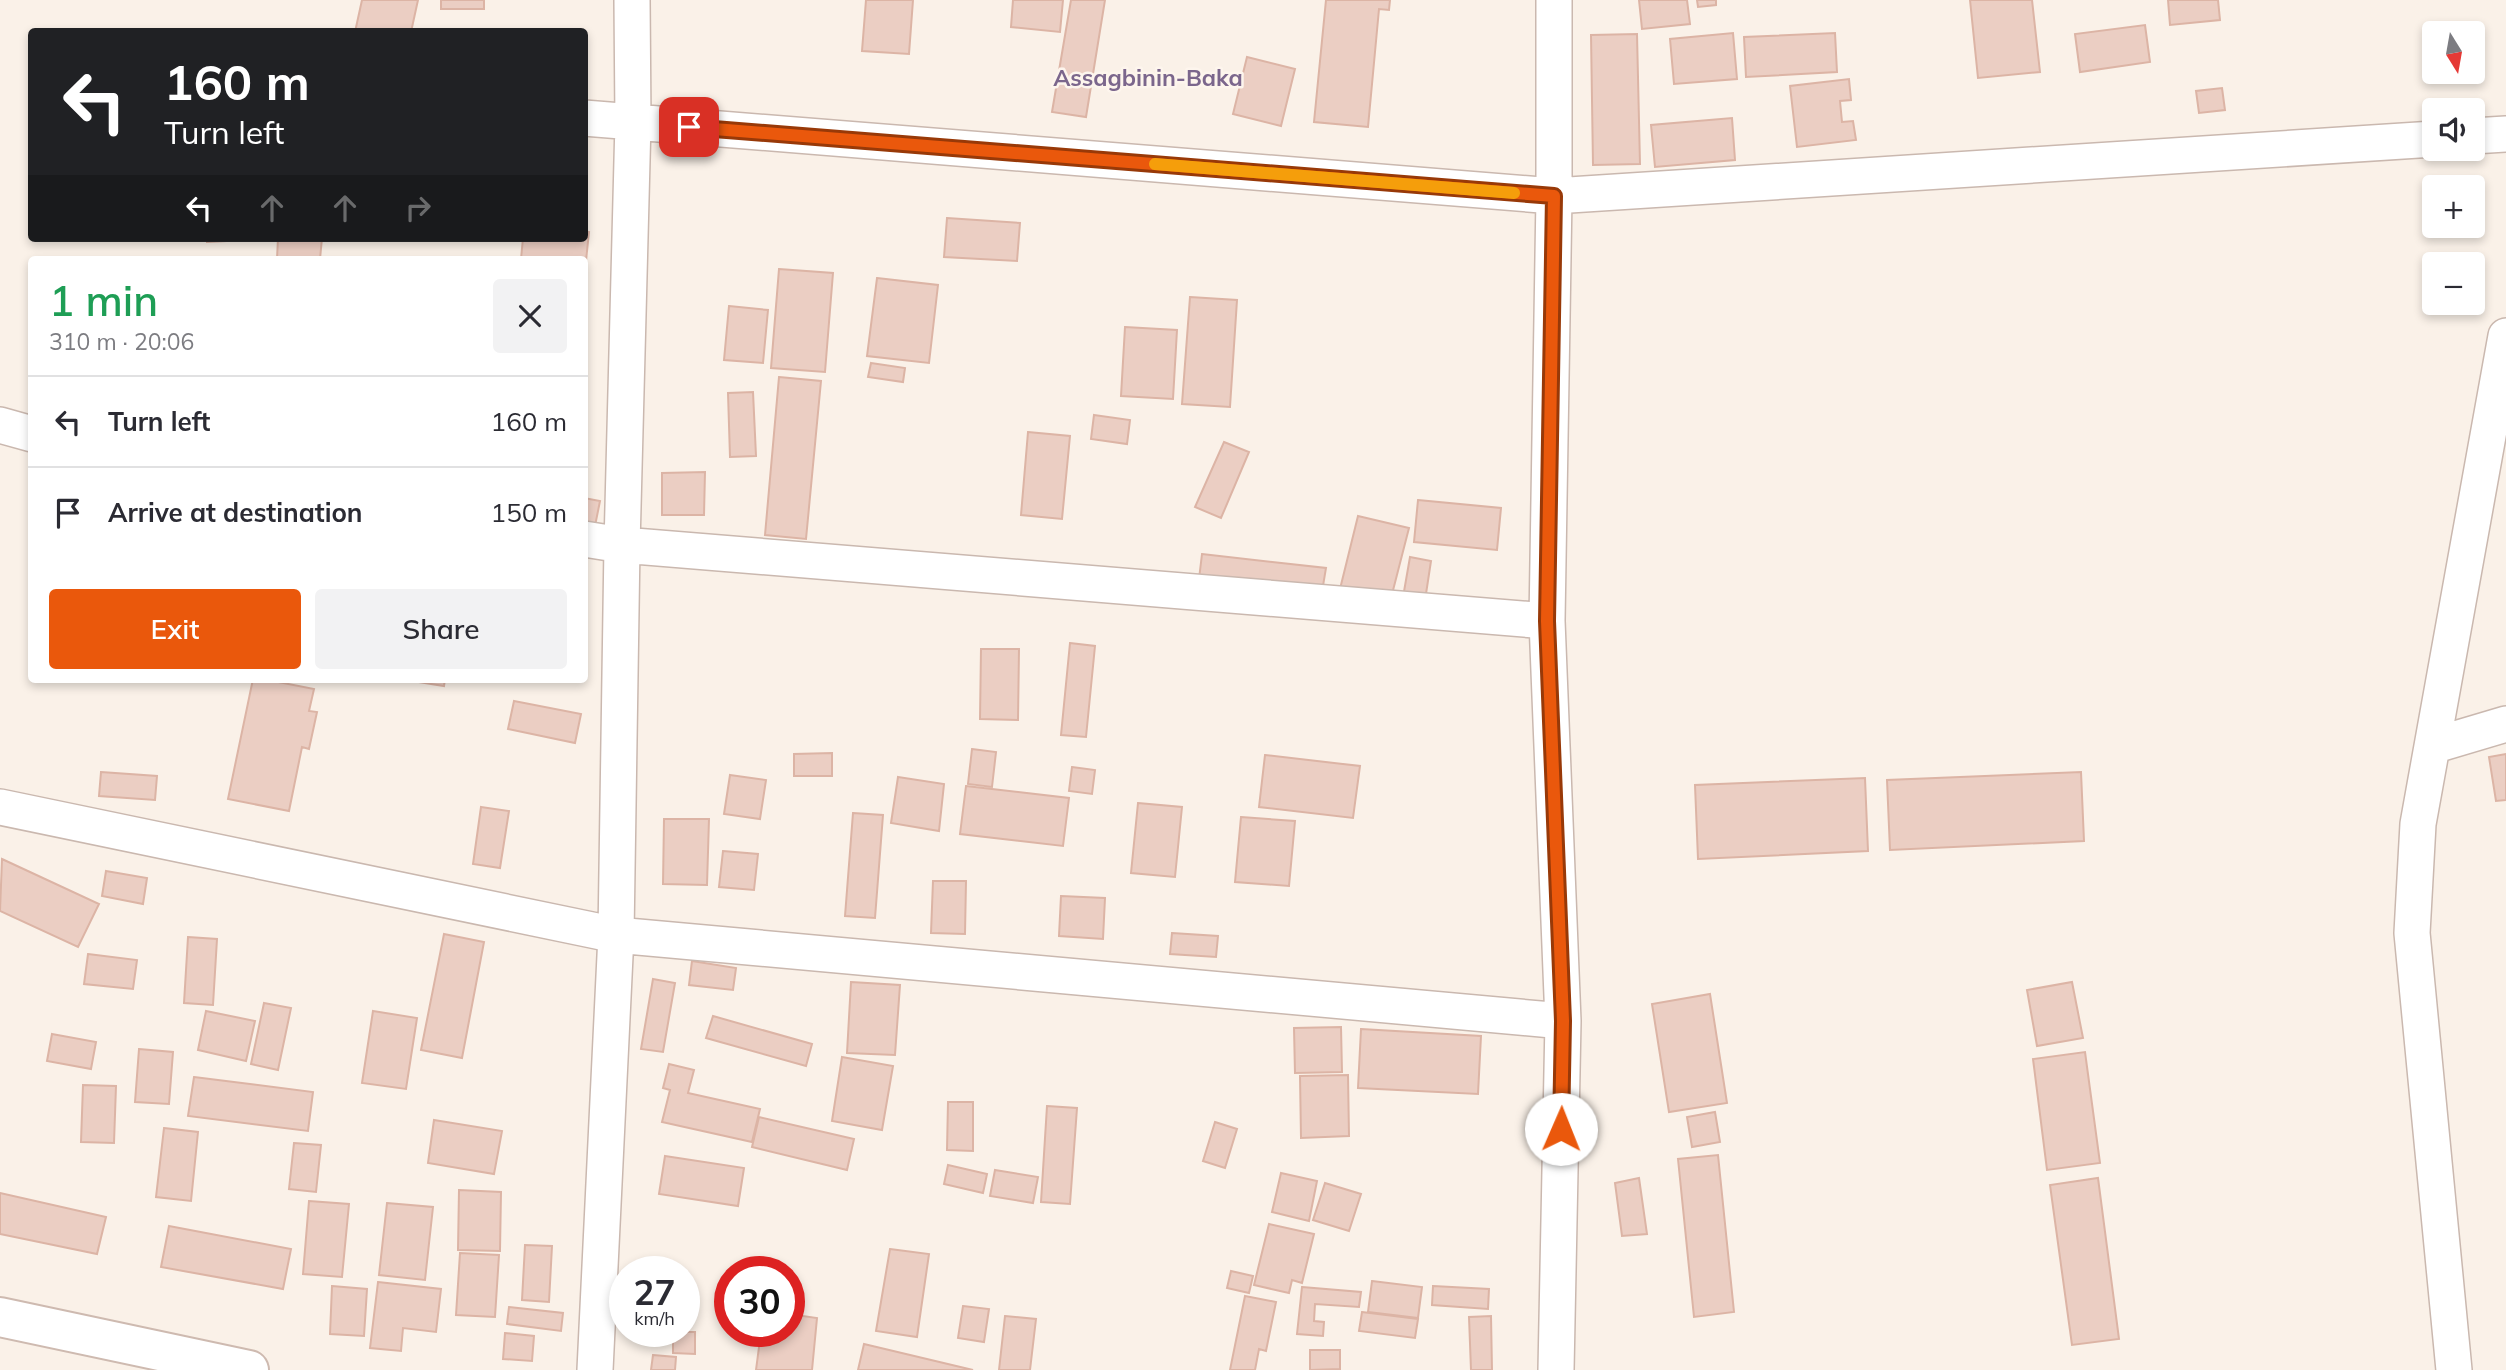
<!DOCTYPE html>
<html lang="en">
<head>
<meta charset="utf-8">
<style>
  body { margin:0; font-family:Mulish,sans-serif; background:#f2f2f3; color:#2b2b33; height:100vh; display:flex; flex-direction:column; font-size:26px; white-space:nowrap }
  * { box-sizing:border-box; margin:0 }
  p { font-size:23px; color:#7c7c81 }
  .icon { flex:none; width:38px; height:38px; fill:none; stroke:currentColor; stroke-width:2; stroke-linecap:round; stroke-linejoin:round }
  .map { position:relative; flex:1; overflow:hidden }
  .side { position:absolute; left:28px; top:256px; width:560px; height:427px; display:flex; flex-direction:column; background:#fff; border-radius:7px; box-shadow:0 4px 10px #0003 }
  .side>* { flex:none }
  .hud { position:absolute; left:28px; top:28px; width:560px; height:214px; border-radius:7px; box-shadow:0 4px 10px #0003; background:#202124; color:#fff; overflow:hidden }
  .needle { width:46px; rotate:169deg }
  .controls { position:absolute; left:2422px; top:21px; display:grid; gap:14px }
  .controls a { display:grid; place-items:center; width:63px; height:63px; border-radius:7px; background:#fff; box-shadow:0 4px 10px #0003; font-size:35px }
  .speed { position:absolute; left:609px; top:1256px; display:flex; gap:14px; font-size:35px; font-weight:700; text-align:center }
  .speed>* { display:grid; place-content:center; width:91px; height:91px; border-radius:50%; background:#fff; box-shadow:0 4px 10px #0003; line-height:1 }
  .speed small { font-size:18px; font-weight:400 }
  .speed .limit { border:10px solid #d22; background:#fff; color:#111 }
  .pin { position:absolute; display:grid; place-items:center; width:60px; height:60px; color:#fff; margin:-30px; border-radius:14px; box-shadow:0 4px 10px #0006 }
  .me { position:absolute; width:77px; margin:-38px; rotate:1deg; stroke-linejoin:round; filter:drop-shadow(0 0 5px #0008) }
  .turn { display:flex; align-items:center; gap:24px; height:147px; padding:0 21px; font-size:32px }
  .turn .icon { width:91px; height:91px; stroke-width:2.5 }
  .turn b { display:block; font-size:49px; line-height:60px }
  .lanes { display:flex; align-items:center; height:66px; padding:0 21px; background:#0003; justify-content:center; gap:35px; direction:ltr }
  .lanes .off { opacity:.35 }
  .round { display:grid; place-items:center; flex:none; width:74px; height:74px; border-radius:7px; background:#f2f2f3 }
  .head { display:flex; align-items:center; justify-content:space-between; height:119px; padding:0 21px }
  h1 { font-size:42px; font-weight:600; line-height:52px; color:#1e9e55 }
  .action { display:flex; gap:14px; margin-top:auto; padding:14px 21px }
  .action a { flex:1; height:80px; border-radius:7px; background:#ea580c; color:#fff; font-size:28px; font-weight:600; line-height:80px; text-align:center }
  .action a+a { background:#f2f2f3; color:#2b2b33 }
  ul { padding:0; list-style:none }
  li { display:flex; align-items:center; gap:21px; height:91px; padding:0 21px; border-top:2px solid #e1e1e2 }
  li div { flex:1 }
  li b { display:block; font-size:26px }
  li em { font-style:normal }
  .map>svg:first-child { display:block }
  .building { fill:#ebcec3; stroke:#dcb4a5; stroke-width:2 }
  .lines { fill:none; stroke-linecap:round; stroke-linejoin:round }
  .street-casing { stroke:#cab8af; stroke-width:38 }
  .secondary-casing { stroke:#cebab0; stroke-width:42 }
  .street { stroke:#fff; stroke-width:35 }
  .secondary { stroke:#fff; stroke-width:38 }
  .route-casing { stroke:#983908; stroke-width:18 }
  .route { stroke:#ea580c; stroke-width:12 }
  .slow { stroke:#f59e0b; stroke-width:12 }
  .labels { text-anchor:middle; stroke-width:5; stroke-linejoin:round; paint-order:stroke }
  .quarter-label { font-size:23px; font-weight:bold; fill:#7b668c; stroke:#fdf5ed }
</style>
</head>
<body>
<div class="map">
<svg width="2506" height="1370" viewBox="0 0 2506 1370">
  <rect width="100%" height="100%" fill="#faf1e8"/>
  <!-- building -->
  <path class="building" d="M362 0H418L411 32H355Z
    M441 0H484V9H441Z
    M866 0H913L909 54 862 51Z
    M1013 0H1063L1060 32 1011 27Z
    M1071 0H1105L1086 117 1052 112Z
    M1326 0H1390L1389 10 1379 9 1368 127 1314 122Z
    M1639 0H1687L1690 24 1642 29Z
    M1697 0H1716V5L1698 7Z
    M1970 0H2032L2040 72 1978 78Z
    M2168 0H2218L2220 20 2170 25Z
    M2145 25 2150 62 2080 72 2075 34Z
    M1733 33 1737 79 1674 84 1670 39Z
    M1835 33 1837 72 1746 77 1744 37Z
    M1637 34 1640 164 1593 165 1591 35Z
    M1247 57 1295 69 1281 126 1233 114Z
    M1849 79 1851 100 1840 101 1842 122 1853 121 1856 140 1797 147 1790 86Z
    M2222 88 2225 110 2199 113 2196 91Z
    M1732 118 1735 160 1655 167 1651 125Z
    M947 218 1020 223 1017 261 944 257Z
    M584 231 589 232 584 280V259H521L523 238H584Z
    M207 238H247V240L207 242Z
    M278 238H322L320 259H277Z
    M779 269 833 273 825 372 771 368Z
    M877 278 938 285 929 363 867 356Z
    M1190 297 1237 300 1230 407 1182 404Z
    M729 306 768 310 763 363 724 360Z
    M1125 327 1177 330 1173 399 1121 396Z
    M871 363 905 368 903 382 868 377Z
    M779 377 821 381 806 539 765 535Z
    M753 392 756 456 730 457 728 393Z
    M1094 415 1130 420 1127 444 1091 439Z
    M1028 432 1070 436 1062 519 1021 515Z
    M1224 442 1249 452 1221 518 1195 507Z
    M705 472 704 515H662V473Z
    M584 498 600 501 594 531 584 530Z
    M1418 500 1501 508 1497 550 1414 542Z
    M1358 516 1409 528 1390 602 1340 589Z
    M1202 554 1326 568 1322 592 1199 579Z
    M1410 557 1431 561 1424 607 1402 603Z
    M1070 643 1095 646 1086 737 1061 735Z
    M981 649H1019L1018 720 980 719Z
    M253 679H263L314 689 309 711 317 712 309 749 302 747 289 811 228 799Z
    M400 679H445L444 686Z
    M514 701 581 714 575 743 508 729Z
    M972 749 996 752 992 787 968 784Z
    M832 753V776H794V754Z
    M2506 754V800L2496 801 2489 757Z
    M1265 755 1360 766 1353 818 1259 807Z
    M1072 767 1095 770 1092 794 1069 791Z
    M101 772 157 776 155 800 99 796Z
    M2081 772 2084 841 1890 850 1887 780Z
    M730 775 766 780 760 819 724 814Z
    M898 777 944 784 939 831 891 823Z
    M1865 778 1868 851 1698 859 1695 785Z
    M966 786 1069 798 1063 846 960 834Z
    M1138 803 1182 807 1175 877 1131 873Z
    M481 807 509 811 500 868 473 864Z
    M853 813 883 815 875 918 845 916Z
    M1241 817 1295 821 1289 886 1235 882Z
    M664 819H709L707 885 663 884Z
    M723 851 758 854 754 890 719 887Z
    M2 859 99 904 78 947 0 911Z
    M106 871 147 878 143 904 102 896Z
    M933 881H966L965 934 931 933Z
    M1061 896 1105 898 1103 939 1059 936Z
    M1172 933 1218 936 1216 957 1170 954Z
    M444 934 484 942 462 1058 421 1050Z
    M188 937 217 939 213 1005 184 1003Z
    M88 954 137 960 133 989 84 984Z
    M692 961 736 968 733 990 689 985Z
    M653 979 675 983 663 1052 641 1049Z
    M851 982 900 985 895 1055 847 1053Z
    M2072 982 2083 1038 2037 1046 2027 990Z
    M1710 994 1727 1103 1669 1112 1652 1004Z
    M264 1003 291 1008 278 1070 251 1064Z
    M206 1011 255 1021 246 1061 198 1050Z
    M373 1011 417 1018 406 1089 362 1083Z
    M713 1016 812 1044 806 1066 706 1038Z
    M1341 1027 1342 1072 1295 1073 1294 1028Z
    M1361 1029 1481 1036 1478 1094 1358 1088Z
    M52 1034 96 1042 91 1069 47 1061Z
    M139 1049 173 1052 169 1104 135 1102Z
    M2085 1052 2100 1163 2047 1170 2033 1059Z
    M842 1057 893 1066 882 1130 832 1121Z
    M669 1064 694 1070 688 1093 760 1109 752 1142 662 1122 670 1090 663 1088Z
    M1348 1075 1349 1136 1301 1138 1300 1076Z
    M194 1077 313 1092 308 1131 188 1116Z
    M83 1085 116 1086 114 1143 81 1142Z
    M948 1102H973V1151L947 1150Z
    M1047 1106 1077 1108 1070 1204 1041 1202Z
    M1715 1112 1720 1142 1692 1147 1687 1117Z
    M759 1117 854 1139 847 1170 752 1147Z
    M434 1120 502 1131 494 1174 428 1163Z
    M1215 1122 1237 1129 1225 1168 1203 1161Z
    M164 1128 198 1132 191 1201 156 1197Z
    M294 1143 321 1145 316 1192 289 1189Z
    M1718 1155 1734 1312 1694 1317 1678 1159Z
    M665 1156 744 1168 738 1206 659 1194Z
    M948 1165 987 1174 983 1193 944 1184Z
    M995 1170 1038 1177 1033 1203 990 1196Z
    M1281 1173 1317 1181 1309 1221 1272 1212Z
    M1639 1178 1647 1234 1622 1236 1615 1183Z
    M2098 1178 2119 1339 2072 1345 2050 1185Z
    M1325 1183 1361 1194 1349 1231 1313 1220Z
    M459 1190 501 1192 500 1251 458 1250Z
    M0 1193 106 1217 97 1254 0 1234Z
    M309 1201 349 1204 342 1277 303 1274Z
    M387 1203 433 1207 425 1280 379 1275Z
    M1269 1224 1314 1234 1302 1283 1292 1280 1289 1293 1254 1285Z
    M169 1226 291 1249 283 1289 161 1267Z
    M525 1245 552 1246 549 1302 522 1300Z
    M890 1249 929 1254 917 1337 876 1331Z
    M460 1253 499 1255 495 1317 456 1315Z
    M1231 1271 1253 1276 1249 1293 1227 1288Z
    M1372 1281 1422 1287 1418 1318 1368 1312Z
    M378 1282 441 1289 436 1332 403 1328 401 1351 370 1348Z
    M332 1286 367 1289 364 1336 330 1334Z
    M1433 1286 1489 1289 1488 1309 1432 1305Z
    M1302 1287 1361 1292 1359 1307 1315 1304 1314 1321 1324 1322 1323 1336 1297 1334Z
    M1245 1296 1276 1302 1266 1351 1259 1349 1255 1370H1230Z
    M963 1306 989 1309 984 1342 958 1338Z
    M509 1307 563 1313 561 1331 507 1324Z
    M1362 1312 1418 1319 1415 1338 1359 1331Z
    M789 1314 817 1318 812 1370H756L761 1332H789Z
    M1005 1316 1036 1319 1030 1370H999Z
    M1491 1316 1492 1370H1471L1469 1317Z
    M673 1332H695V1354L673 1353Z
    M505 1333 534 1336 532 1361 503 1359Z
    M864 1344 973 1370H858Z
    M1310 1350H1340V1369L1310 1370Z
    M653 1355 676 1357 675 1370H651Z"/>
  <g class="lines">
    <!-- street casing -->
    <g class="street-casing">
      <path id="street" d="M1554 0V196L1547 621 1563 1021 1556 1370
        M584 118 1554 196 2434 139
        M2473 136 2506 134
        M0 425 32 434
        M584 539 622 545 1547 621
        M2432 746 2506 724
        M0 807 616 935 1563 1021
        M595 1370 616 935 622 545 633 122 632 0
        M2454 1370 2412 933 2418 824 2506 336"/>
    </g>
    <!-- secondary casing -->
    <g class="secondary-casing">
      <path id="secondary" d="M0 1317 249 1370"/>
    </g>
    <!-- street -->
    <use href="#street" class="street"/>
    <!-- secondary -->
    <use href="#secondary" class="secondary"/>
  </g>
  <g class="lines">
    <!-- route casing -->
    <g class="route-casing">
      <path id="route" d="M689 127 1554 196 1547 621 1563 1021 1561 1129"/>
    </g>
    <!-- route -->
    <use href="#route" class="route"/>
    <!-- slow -->
    <path class="slow" d="M1155 164 1514 193"/>
  </g>
  <g class="labels">
    <!-- quarter labels -->
    <g class="quarter-label">
      <text x="1148" y="86">Assagbinin-Baka</text>
    </g>
  </g>
</svg>
<div class="controls">
<a><svg class="needle" viewBox="-14 -14 28 28"><path d="M0-13l5 13h-10z" fill="#e53935"/><path d="M0 13l5-13h-10z" fill="#7c7c81"/></svg></a>
<a><svg class="icon" aria-label="sound" viewBox="0 0 24 24"><path d="M4 9h4l5-4v14l-5-4H4zM17 9q2 3 0 6"/></svg></a>
<a>+</a>
<a>−</a>
</div>
<div class="speed"><div>27<small>km/h</small></div><div class="limit">30</div></div>
<div class="pin" style="left:689px;top:127px;background:#d93025"><svg class="icon" aria-label="arrive" viewBox="0 0 24 24"><path d="M6 21V4h12l-3 4 3 4H6"/></svg></div>
<svg class="me" style="left:1561px;top:1129px" viewBox="-20 -20 40 40"><circle r="19" fill="#fff"/><path d="M0-13L10 11 0 6-10 11z" fill="#ea580c"/></svg>
<div class="hud">
<div class="turn"><svg class="icon" aria-label="left" viewBox="0 0 24 24"><path d="M17 20v-9H6M10 6l-5 5 5 5"/></svg><div><b>160 m</b>Turn left</div></div>
<div class="lanes"><svg class="icon" aria-label="left" viewBox="0 0 24 24"><path d="M17 20v-9H6M10 6l-5 5 5 5"/></svg><svg class="icon off" aria-label="ahead" viewBox="0 0 24 24"><path d="M12 20V5M6 11l6-6 6 6"/></svg><svg class="icon off" aria-label="ahead" viewBox="0 0 24 24"><path d="M12 20V5M6 11l6-6 6 6"/></svg><svg class="icon off" aria-label="right" viewBox="0 0 24 24"><path d="M7 20v-9h11M14 6l5 5-5 5"/></svg></div>
</div>
<section class="side">
<div class="head"><div><h1>1 min</h1><p>310 m · 20:06</p></div><a class="round"><svg class="icon" aria-label="close" viewBox="0 0 24 24"><path d="M6 6l12 12M18 6L6 18"/></svg></a></div>
<ul>
<li><svg class="icon" aria-label="left" viewBox="0 0 24 24"><path d="M17 20v-9H6M10 6l-5 5 5 5"/></svg><div><b>Turn left</b></div><em>160 m</em></li>
<li><svg class="icon" aria-label="arrive" viewBox="0 0 24 24"><path d="M6 21V4h12l-3 4 3 4H6"/></svg><div><b>Arrive at destination</b></div><em>150 m</em></li>
</ul>
<div class="action"><a>Exit</a><a>Share</a></div>
</section>
</div>
</body>
</html>
